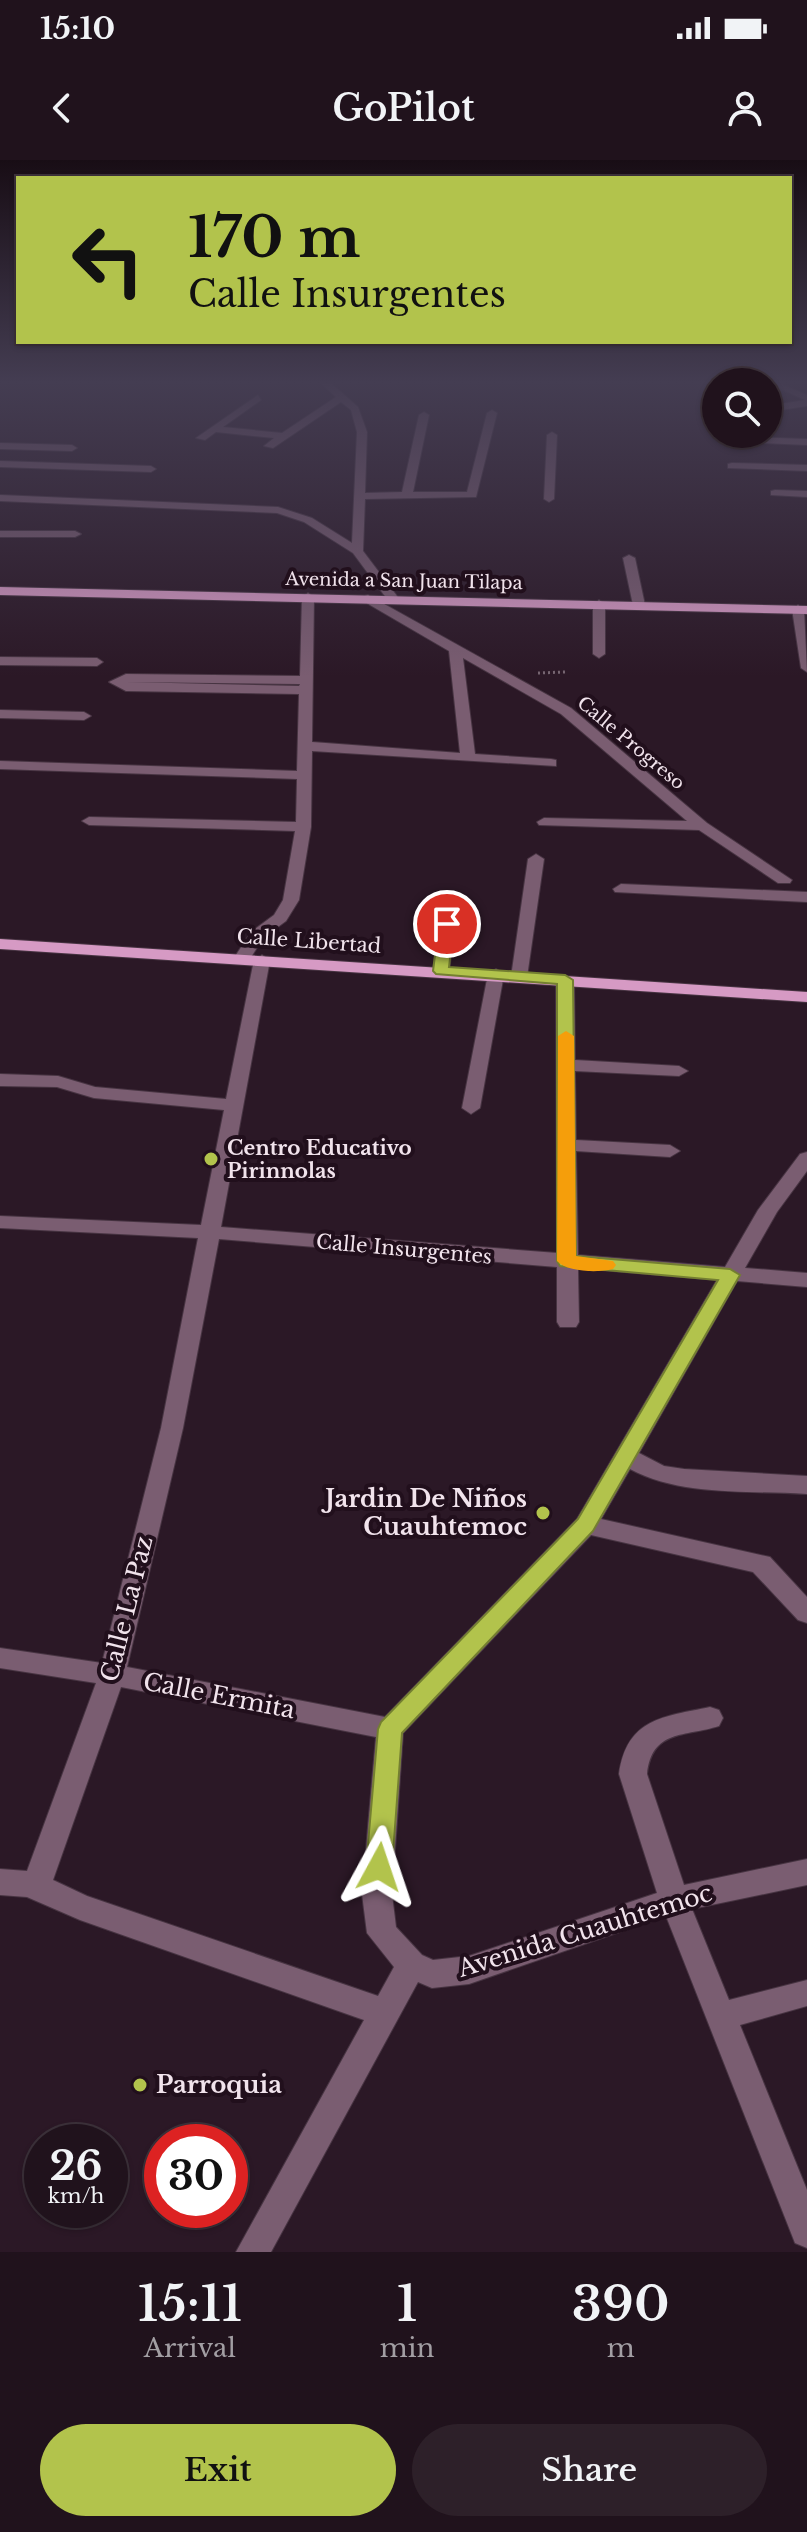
<!DOCTYPE html>
<html lang="en">
<head>
<meta charset="utf-8">
<style>
  body { margin:0; font-family:"Libre Baskerville",serif; background:#2d2029; color:#f1f3f6; height:100vh; display:flex; flex-direction:column; font-size:30px; white-space:nowrap }
  * { box-sizing:border-box; margin:0 }
  p { font-size:26px; color:#a29ea3 }
  .icon { flex:none; width:44px; height:44px; fill:none; stroke:currentColor; stroke-width:2; stroke-linecap:round; stroke-linejoin:round }
  .map { position:relative; height:2092px; overflow:hidden }
  .details { display:flex; flex-direction:column; background:#20121c; flex:1 }
  .details>* { flex:none }
  .banner { position:absolute; left:16px; top:16px; width:776px; height:168px; border-radius:0px; box-shadow:0 2px 6px #0004,0 0 0 2px #3d323b; background:#b2c34c; color:#111; overflow:hidden }
  .tools { position:absolute; left:702px; top:208px; display:grid; gap:16px }
  .tools a { display:grid; place-items:center; width:80px; height:80px; border-radius:50%; background:#20121c; box-shadow:0 2px 6px #0004,0 0 0 2px #3d323b; font-size:40px }
  .speed { position:absolute; left:24px; top:1964px; display:flex; gap:16px; font-size:40px; font-weight:700; text-align:center }
  .speed>* { display:grid; place-content:center; width:104px; height:104px; border-radius:50%; background:#20121c; box-shadow:0 2px 6px #0004,0 0 0 2px #3d323b; line-height:1 }
  .speed small { font-size:20px; font-weight:400 }
  .speed .limit { border:12px solid #d22; background:#fff; color:#111 }
  .pin { position:absolute; display:grid; place-items:center; width:68px; height:68px; color:#fff; margin:-34px; border:4px solid #fff; border-radius:50%; box-shadow:0 2px 8px #0007 }
  .me { position:absolute; width:88px; margin:-44px; rotate:5deg; stroke-linejoin:round; filter:drop-shadow(0 0 6px #0008) }
  .turn { display:flex; align-items:center; gap:28px; height:168px; padding:0 40px; font-size:36px }
  .turn .icon { width:104px; height:104px; stroke-width:2.5 }
  .turn b { display:block; font-size:56px; line-height:68px }
  .eta { display:flex; justify-content:space-evenly; align-items:center; height:136px; text-align:center }
  .eta b { font-size:48px; font-weight:600; line-height:56px }
  .primary-button { display:flex; gap:16px; margin-top:auto; padding:16px 40px }
  .primary-button a { flex:1; height:92px; border-radius:48px; background:#b2c34c; color:#111; font-size:32px; font-weight:600; line-height:92px; text-align:center }
  .primary-button a+a { background:#2d2029; color:#f1f3f6 }
  .status { display:flex; justify-content:space-between; align-items:center; height:56px; padding:0 40px; background:#20121c; direction:ltr }
  .status svg { height:22px; fill:currentColor }
  header { display:flex; justify-content:space-between; align-items:center; height:104px; padding:0 40px; background:#20121c; font-size:36px; font-weight:600 }
  .map>svg:first-child { display:block }
  .lines { fill:none; stroke-linecap:round; stroke-linejoin:round }
  .minor-casing { stroke:#473442; stroke-width:2 }
  .major-casing { stroke:#473442; stroke-width:2 }
  .path { stroke:#776672; stroke-width:3; stroke-dasharray:2 3; stroke-linecap:butt }
  .minor { fill:#7a5d71; fill-rule:evenodd }
  .major { fill:#d69ac4; fill-rule:evenodd }
  .route { fill:#b2c34c; stroke:#747f31; stroke-width:2 }
  .slow { fill:#f59e0b }
  .poi-dot { fill:#b2c34c; stroke:#210f1c; stroke-width:3 }
  .labels { text-anchor:middle; stroke-width:8; stroke-linejoin:round; paint-order:stroke }
  .far-street-label { font-size:18px; fill:#f1e3ec; stroke:#210f1c }
  .street-label { font-size:20px; fill:#f1e3ec; stroke:#210f1c }
  .poi-label { font-size:20px; font-weight:bold; fill:#f1e3ec; stroke:#210f1c; text-anchor:start }
  .near-poi-label { font-size:24px; font-weight:bold; fill:#f1e3ec; stroke:#210f1c; text-anchor:end }
  .near-street-label { font-size:24px; fill:#f1e3ec; stroke:#210f1c }
</style>
</head>
<body>
<div class="status"><b>15:10</b><svg viewBox="0 0 49 12"><path d="M0 12V9h3v3zM5 12V6h3v6zM10 12V3h3v9zM15 12V0h3v12zM26 1h20v11H26zM47 4h2v5h-2z"/></svg></div>
<header><svg class="icon" aria-label="back" viewBox="0 0 24 24"><path d="M15 5l-7 7 7 7"/></svg>GoPilot<svg class="icon" aria-label="person" viewBox="0 0 24 24"><circle cx="12" cy="8" r="4"/><path d="M4 21q1-7 8-7t8 7"/></svg></header>
<div class="map">
<svg width="807" height="2092" viewBox="0 0 807 2092">
  <rect width="100%" height="100%" fill="#2b1826"/>
  <g class="lines">
    <!-- minor casing -->
    <g class="minor-casing">
      <path id="minor" d="M322 224H332L358 247 367 272 365 333 402 332 419 255 424 252 429 255 413 332H467L487 253 492 250 497 253 476 337 365 339 363 391 400 440 398 443H390L353 393 304 362 277 353 0 341V335L278 347 312 358 352 383 357 272 351 250 341 242 273 288 264 286 274 278 216 272 205 280 196 278 258 235 261 240 223 267 282 273 336 237Z
        M770 224H781L807 235V246L768 252V246L805 240Z
        M552 272 557 275 554 339 549 342 544 339 547 275Z
        M745 277 807 279V285L741 282Z
        M0 283 72 285 77 288 72 291 0 289Z
        M0 301 151 306 156 309 151 312 0 307Z
        M732 303 807 305V311L728 308V304Z
        M775 330 807 331V337L771 335V331Z
        M0 371H75L81 374 75 377H0Z
        M629 395 635 398 645 445 639 449 633 445 623 398Z
        M308 433 314 437 312 582 460 593 449 491 358 438 368 435 571 548 707 663 792 720 790 723H778L699 670 539 665 537 662 544 658 687 661 561 554 463 498 475 594 551 599 556 600V606L312 591 311 667 299 740 286 761 263 778 248 802 242 803 234 798 251 772 274 755 283 740 295 671 89 665 82 661 89 657 296 662 297 619 0 609V601L297 611 299 534 126 531 109 522 126 514 300 516 302 437ZM127 522H128L300 524 299 526Z
        M599 440 605 444V494L599 498 593 494V444Z
        M798 445 804 449 807 512 801 508 792 449Z
        M0 497 97 498 103 502 97 506 0 505Z
        M0 550 84 552 91 556 84 560 0 558Z
        M536 694 544 699 527 817 519 822 511 817 528 699Z
        M621 724 807 732V742L615 732 613 729Z
        M447 759 455 764 449 811 441 816 433 811 439 764Z
        M262 795 270 800 221 1067 557 1093 556 820 565 815 574 820 575 900 679 906 688 911 679 916 575 911 576 980 670 985 680 991 670 997 576 991 578 1095 725 1107 758 1050 800 994 807 992V1011L777 1052 745 1108 807 1113V1127L737 1121 639 1293 664 1306 684 1309 807 1316V1334C750 1330 682 1337 630 1309L601 1359 770 1397 807 1437V1463L798 1460 753 1412 591 1375 403 1573 392 1734 396 1767 422 1795 433 1800 469 1796 657 1733 619 1614C627 1558 663 1557 710 1547L719 1550 723 1558 719 1566C685 1577 652 1569 647 1614L684 1725 807 1699V1725L692 1749 729 1840 807 1820V1846L740 1865 807 2030V2088L795 2083 666 1756 469 1824 432 1828 418 1822 271 2092H236L364 1860 80 1760 27 1737 0 1735V1709L27 1711 96 1523 0 1508V1488L102 1503 161 1268 198 1078 0 1068V1056L201 1065 224 950 94 938 57 927 0 926V914L58 916 95 927 226 939 254 800ZM219 1079 557 1107V1162L560 1167H576L579 1162 578 1108 717 1120 577 1359 385 1557 127 1507 183 1268ZM121 1527 376 1577 362 1734 367 1773 394 1807 378 1836 87 1736 53 1720Z
        M496 809 504 814 480 948 471 954 462 948 488 814Z"/>
    </g>
    <!-- major casing -->
    <g class="major-casing">
      <path id="major" d="M0 427 807 446V454L0 435Z
        M0 779 807 832V842L0 789Z"/>
    </g>
    <!-- path -->
    <path class="path" d="M538 513 565 512"/>
    <!-- minor -->
    <use href="#minor" class="minor"/>
    <!-- major -->
    <use href="#major" class="major"/>
  </g>
  <!-- sky -->
  <linearGradient id="sky" x2="0" y2="1"><stop stop-color="#180d15"/><stop offset="0.43" stop-color="#443d52"/><stop offset="1" stop-color="#443d52" stop-opacity="0"/></linearGradient>
  <rect width="807" height="517" fill="url(#sky)"/>
  <!-- route -->
  <path class="route" d="M447 760 454 764 449 807 565 815 573 820 576 1096 730 1109 740 1115 593 1371 402 1573 392 1707 388 1715 379 1719 370 1715 366 1707 378 1569 381 1562 578 1359 718 1120 560 1106 557 1101V824L436 814 433 811 439 764Z"/>
  <!-- slow -->
  <path class="slow" d="M566 871 574 876 576 1096 613 1101 616 1105 613 1109C598 1113 567 1112 557 1101L558 876Z"/>
  <!-- markers -->
  <g class="poi-dot">
    <circle cx="211" cy="999" r="8"/>
    <circle cx="543" cy="1353" r="8"/>
    <circle cx="140" cy="1925" r="8"/>
  </g>
  <g class="labels">
    <!-- far-street labels -->
    <g class="far-street-label">
      <text transform="translate(404 421) rotate(1)" y="6">Avenida a San Juan Tilapa</text>
      <text transform="translate(631 583) rotate(40)" y="6">Calle Progreso</text>
    </g>
    <!-- street labels -->
    <g class="street-label">
      <text transform="translate(309 781) rotate(4)" y="7">Calle Libertad</text>
      <text transform="translate(404 1089) rotate(5)" y="7">Calle Insurgentes</text>
    </g>
    <!-- poi labels -->
    <g class="poi-label">
      <text x="227" y="995">Centro Educativo<tspan x="227" dy="23">Pirinnolas</tspan></text>
    </g>
    <!-- near-poi labels -->
    <g class="near-poi-label">
      <text x="527" y="1347">Jardin De Niños<tspan x="527" dy="28">Cuauhtemoc</tspan></text>
      <text x="156" y="1933" text-anchor="start">Parroquia</text>
    </g>
    <!-- near-street labels -->
    <g class="near-street-label">
      <text transform="translate(127 1449) rotate(-76)" y="8">Calle La Paz</text>
      <text transform="translate(219 1536) rotate(11)" y="8">Calle Ermita</text>
      <text transform="translate(585 1771) rotate(-17)" y="8">Avenida Cuauhtemoc</text>
    </g>
  </g>
</svg>
<div class="tools">
<a><svg class="icon" aria-label="search" viewBox="0 0 24 24"><circle cx="10" cy="10" r="6"/><path d="M15 15l6 6"/></svg></a>
</div>
<div class="speed"><div>26<small>km/h</small></div><div class="limit">30</div></div>
<div class="pin" style="left:447px;top:764px;background:#d93025"><svg class="icon" aria-label="arrive" viewBox="0 0 24 24"><path d="M6 21V4h12l-3 4 3 4H6"/></svg></div>
<svg class="me" style="left:379px;top:1707px" viewBox="-20 -20 40 40"><path d="M0-17L14 15 0 8-14 15z" fill="#b2c34c" stroke="#fff" stroke-width="4"/></svg>
<div class="banner">
<div class="turn"><svg class="icon" aria-label="left" viewBox="0 0 24 24"><path d="M17 20v-9H6M10 6l-5 5 5 5"/></svg><div><b>170 m</b>Calle Insurgentes</div></div>
</div>
</div>
<section class="details">
<div class="eta">
<div><b>15:11</b><p>Arrival</p></div>
<div><b>1</b><p>min</p></div>
<div><b>390</b><p>m</p></div>
</div>
<div class="primary-button"><a>Exit</a><a>Share</a></div>
</section>
</body>
</html>
